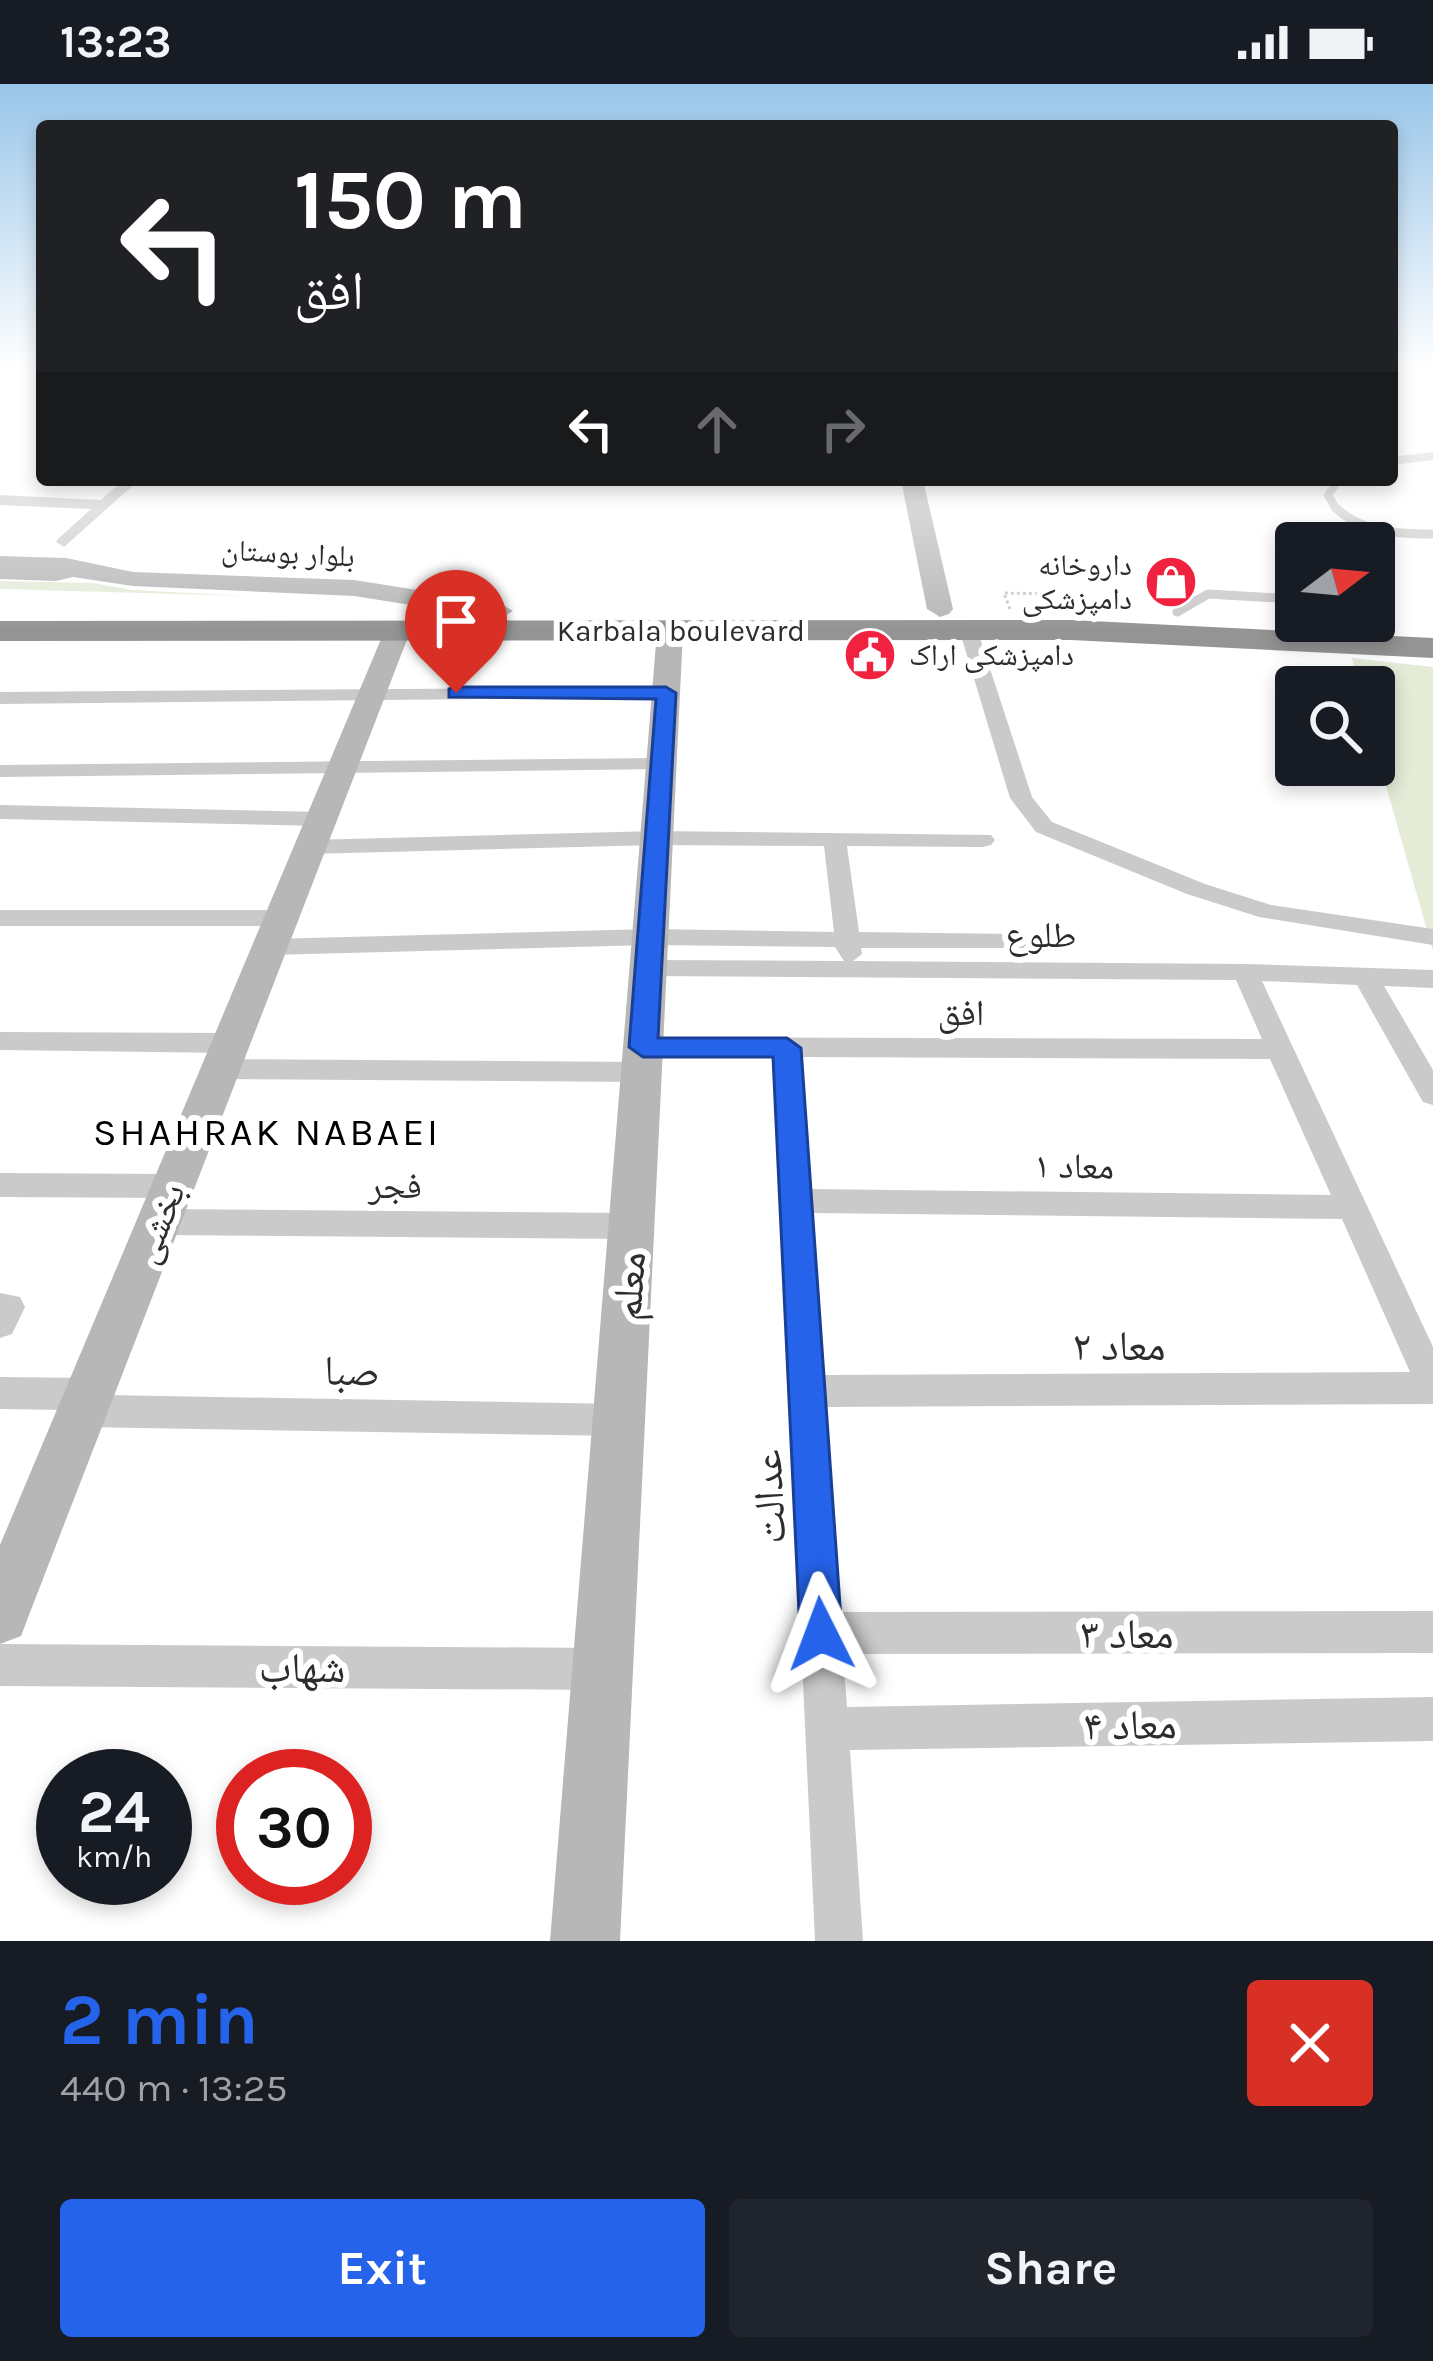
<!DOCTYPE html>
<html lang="en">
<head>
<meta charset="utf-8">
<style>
  body { margin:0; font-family:Karla,"Noto Naskh Arabic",sans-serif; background:#20242c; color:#f1f3f6; height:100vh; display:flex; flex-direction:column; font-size:45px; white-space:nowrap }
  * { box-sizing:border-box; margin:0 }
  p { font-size:39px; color:#9ea1a6 }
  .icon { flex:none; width:66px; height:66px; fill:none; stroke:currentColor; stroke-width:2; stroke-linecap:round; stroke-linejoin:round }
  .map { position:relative; height:1857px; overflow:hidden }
  .sheet { display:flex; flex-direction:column; background:#171b24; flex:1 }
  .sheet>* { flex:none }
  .guide { position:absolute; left:36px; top:36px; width:1362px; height:366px; border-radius:12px; box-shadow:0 6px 18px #0003; background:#202124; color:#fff; overflow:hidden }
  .needle { width:78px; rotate:74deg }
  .controls { position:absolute; left:1275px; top:438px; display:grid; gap:24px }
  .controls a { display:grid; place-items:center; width:120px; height:120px; border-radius:12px; background:#171b24; box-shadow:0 6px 18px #0003; font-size:60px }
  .speed { position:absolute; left:36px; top:1665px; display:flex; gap:24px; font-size:60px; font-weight:700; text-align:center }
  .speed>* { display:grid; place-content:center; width:156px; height:156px; border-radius:50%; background:#171b24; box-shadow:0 6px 18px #0003; line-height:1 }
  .speed small { font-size:30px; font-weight:400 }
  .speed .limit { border:18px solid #d22; background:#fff; color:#111 }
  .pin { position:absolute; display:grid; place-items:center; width:102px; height:102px; color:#fff; margin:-123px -51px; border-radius:50% 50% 50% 0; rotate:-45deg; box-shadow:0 0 12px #0007 }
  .pin .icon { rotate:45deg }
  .me { position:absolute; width:132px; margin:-66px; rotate:357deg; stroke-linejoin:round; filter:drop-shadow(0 0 9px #0008) }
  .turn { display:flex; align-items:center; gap:42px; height:252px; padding:0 60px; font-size:54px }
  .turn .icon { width:156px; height:156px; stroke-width:2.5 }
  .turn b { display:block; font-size:84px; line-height:102px }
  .lanes { display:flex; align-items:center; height:114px; padding:0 60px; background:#0003; justify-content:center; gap:60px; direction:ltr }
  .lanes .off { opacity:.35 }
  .round { display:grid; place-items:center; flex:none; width:126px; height:126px; border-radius:12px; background:#20242c }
  .summary { display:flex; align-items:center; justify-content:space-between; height:204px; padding:0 60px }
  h1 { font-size:72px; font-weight:700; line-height:90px; color:#2563eb }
  .cta { display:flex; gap:24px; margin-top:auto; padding:24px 60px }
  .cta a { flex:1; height:138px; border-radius:12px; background:#2563eb; color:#fff; font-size:48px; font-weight:700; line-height:138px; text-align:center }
  .cta a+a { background:#20242c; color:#f1f3f6 }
  .status { display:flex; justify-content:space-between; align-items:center; height:84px; padding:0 60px; background:#171b24; direction:ltr }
  .status svg { height:33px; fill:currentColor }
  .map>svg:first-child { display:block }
  .green { fill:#e4ecd8 }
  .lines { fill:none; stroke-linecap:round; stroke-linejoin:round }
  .path { stroke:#cacaca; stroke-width:3; stroke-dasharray:3 3; stroke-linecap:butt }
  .lane-far1 { stroke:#cacaca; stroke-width:8 }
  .lane { stroke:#cacaca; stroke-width:9 }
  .street { fill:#cacaca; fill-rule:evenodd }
  .secondary { fill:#b7b7b7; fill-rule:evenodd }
  .highway { fill:#949494; fill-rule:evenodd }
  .route { fill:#2563eb; stroke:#184099; stroke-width:3 }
  .labels { text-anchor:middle; stroke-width:12; stroke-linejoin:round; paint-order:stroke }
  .far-street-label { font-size:30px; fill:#2d2d2d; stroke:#fff }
  .far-poi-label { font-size:30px; fill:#2d2d2d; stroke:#fff; text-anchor:end }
  .street-label { font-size:36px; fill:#2d2d2d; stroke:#fff }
  .neighbourhood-label { font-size:39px; letter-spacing:3px; fill:#000; stroke:#fff }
  .near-street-label { font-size:42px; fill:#2d2d2d; stroke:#fff }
</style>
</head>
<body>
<div class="status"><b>13:23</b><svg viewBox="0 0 49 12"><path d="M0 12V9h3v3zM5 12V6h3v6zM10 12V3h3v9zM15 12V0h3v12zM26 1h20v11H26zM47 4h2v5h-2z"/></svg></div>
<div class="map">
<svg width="1433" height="1857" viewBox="0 0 1433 1857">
  <rect width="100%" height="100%" fill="#fff"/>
  <!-- green -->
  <path class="green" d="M0 497 93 499 132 506 250 512 0 505Z
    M1352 574 1433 583V867L1374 660V603H1358Z"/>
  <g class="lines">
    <!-- path -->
    <path class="path" d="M1010 525 1004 509 1049 510 1055 525"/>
    <!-- lane-far1 -->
    <path class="lane-far1" d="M1392 377 1433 372
      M1336 425 1328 411 1339 396"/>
    <!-- lane -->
    <path class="lane" d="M1334 422C1360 449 1398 450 1433 450
      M1374 500 1386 516 1374 517
      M1177 528 1208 510 1296 515"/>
    <!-- street -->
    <path class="street" d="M123 396H139L64 463 56 458 58 455 91 425 0 421V411L101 416Z
      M968 540 977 545 1032 713 1052 738 1205 800 1271 821 1433 845V861L1259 833 1187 810 1036 748 1010 714 959 545Z
      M666 603 676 609 673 613 0 620V608Z
      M661 674 669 675V685L0 693V681Z
      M0 721 321 728 332 735 321 742 0 735Z
      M657 747 991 751 995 756 991 761 983 763 847 762 859 848 1019 850 1032 858 1028 864H861L862 870 853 877 1245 880 1433 886V904L1384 902 1433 986V1021L1423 1018 1357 901 1262 897 1433 1263V1320L826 1323 840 1528 1433 1527V1569L843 1570 847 1623 1433 1613V1657L850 1666 863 1857H815L774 973H643L629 963 643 953 1262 955 1236 896 648 892 635 884 648 876 844 877 835 863 650 861 270 871 257 863 270 855 650 845 834 848 824 762 657 761 310 770 298 763 310 756ZM802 973 1270 975 1331 1111 811 1105ZM812 1129 1342 1135 1410 1288 824 1291Z
      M0 826H281L293 834 281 842H0Z
      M0 948 231 949 245 959 231 969 0 966Z
      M221 975 642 978 652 981 656 988 652 995 642 998 221 995 207 985Z
      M0 1089 173 1090 184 1094 188 1102 184 1110 173 1114 0 1113Z
      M158 1125 631 1129 642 1133 647 1142 642 1151 631 1155 158 1151 147 1147 142 1138 147 1129Z
      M0 1209 20 1213 25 1223 12 1250 0 1254Z
      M0 1293 89 1294 102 1299 106 1311 619 1320 632 1324 637 1336 632 1348 619 1352 82 1343 69 1338 65 1326 0 1325Z
      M0 1560 603 1564 618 1570 624 1585 618 1600 603 1606 0 1602Z"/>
    <!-- secondary -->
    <path class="secondary" d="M901 396H923L953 525 949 530 940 533 927 525Z
      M0 472 66 474 133 488 354 496 500 519 513 527 500 535 354 512 133 502 73 493 56 497 0 495Z
      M670 539 683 547 620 1857H550L657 547Z
      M397 540 410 548 29 1531 21 1552 0 1560V1461L384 548Z"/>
    <!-- highway -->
    <path class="highway" d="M1071 536 1433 554V574L1071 556 0 557V537Z"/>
  </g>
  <!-- sky -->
  <linearGradient id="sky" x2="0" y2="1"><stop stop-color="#99c6ea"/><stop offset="0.52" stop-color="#fff"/><stop offset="1" stop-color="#fff" stop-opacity="0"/></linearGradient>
  <rect width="1433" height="546" fill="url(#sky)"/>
  <!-- route -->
  <path class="route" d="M456 603H666L676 609 658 954H787L801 964 842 1550 836 1564 821 1570 806 1564 800 1550 773 973H643L629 963 656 615 449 613V605Z"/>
  <!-- icons -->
  <defs>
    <g id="shop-disc" transform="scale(2.7)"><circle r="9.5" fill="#f12140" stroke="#fff"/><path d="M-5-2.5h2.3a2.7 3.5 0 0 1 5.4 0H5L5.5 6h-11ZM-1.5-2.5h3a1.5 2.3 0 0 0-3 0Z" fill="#fff"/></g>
    <g id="civic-disc" transform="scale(2.7)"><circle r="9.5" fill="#f12140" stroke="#fff"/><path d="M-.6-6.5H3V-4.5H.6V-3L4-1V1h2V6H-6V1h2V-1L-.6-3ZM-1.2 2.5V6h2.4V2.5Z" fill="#fff"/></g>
  </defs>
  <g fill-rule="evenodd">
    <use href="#shop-disc" x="1171" y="498"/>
    <use href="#civic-disc" x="870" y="571"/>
  </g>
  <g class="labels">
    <!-- far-street labels -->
    <g class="far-street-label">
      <text transform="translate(288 469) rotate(3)" y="10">بلوار بوستان</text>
      <text x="681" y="557">Karbala boulevard</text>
    </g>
    <!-- far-poi labels -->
    <g class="far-poi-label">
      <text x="1132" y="491">داروخانه<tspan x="1132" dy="34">دامپزشکی</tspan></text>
      <text x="909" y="581" text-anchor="start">دامپزشکی اراک</text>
    </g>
    <!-- street labels -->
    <g class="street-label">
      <text x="1041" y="863">طلوع</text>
      <text x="961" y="941">افق</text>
      <text transform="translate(1074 1081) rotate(1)" y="13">معاد ۱</text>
      <text x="395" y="1114">فجر</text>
      <text transform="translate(158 1139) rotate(-68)" y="13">بخشی</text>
    </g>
    <!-- neighbourhood labels -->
    <g class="neighbourhood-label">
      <text x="267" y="1061">SHAHRAK NABAEI</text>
    </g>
    <!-- near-street labels -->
    <g class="near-street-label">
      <text transform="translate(628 1202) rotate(-86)" y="15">معلم</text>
      <text x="1119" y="1276">معاد ۲</text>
      <text transform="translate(352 1286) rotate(1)" y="15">صبا</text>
      <text transform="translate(768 1413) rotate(-93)" y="15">عدالت</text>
      <text x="1127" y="1564">معاد ۳</text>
      <text x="302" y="1598">شهاب</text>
      <text transform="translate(1130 1640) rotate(-1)" y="15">معاد ۴</text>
    </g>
  </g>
</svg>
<div class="controls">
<a><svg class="needle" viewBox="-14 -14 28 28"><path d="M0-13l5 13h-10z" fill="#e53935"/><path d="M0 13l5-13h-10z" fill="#9ea1a6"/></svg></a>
<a><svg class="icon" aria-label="search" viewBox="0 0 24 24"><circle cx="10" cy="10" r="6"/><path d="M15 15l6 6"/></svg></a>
</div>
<div class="speed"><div>24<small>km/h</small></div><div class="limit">30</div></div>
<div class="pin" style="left:456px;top:609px;background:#d93025"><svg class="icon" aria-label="arrive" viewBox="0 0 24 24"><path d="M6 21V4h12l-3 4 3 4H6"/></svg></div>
<svg class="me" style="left:821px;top:1550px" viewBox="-20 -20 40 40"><path d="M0-17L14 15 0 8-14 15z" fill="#2563eb" stroke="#fff" stroke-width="4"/></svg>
<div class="guide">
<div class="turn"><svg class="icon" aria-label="left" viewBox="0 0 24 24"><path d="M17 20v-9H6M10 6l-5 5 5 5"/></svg><div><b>150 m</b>افق</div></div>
<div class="lanes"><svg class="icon" aria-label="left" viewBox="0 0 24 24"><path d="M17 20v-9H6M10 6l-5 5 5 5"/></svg><svg class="icon off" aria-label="ahead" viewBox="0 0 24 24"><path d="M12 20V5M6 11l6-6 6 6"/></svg><svg class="icon off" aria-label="right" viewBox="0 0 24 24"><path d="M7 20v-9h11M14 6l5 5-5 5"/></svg></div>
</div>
</div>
<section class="sheet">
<div class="summary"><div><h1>2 min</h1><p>440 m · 13:25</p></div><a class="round" style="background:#d93025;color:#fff"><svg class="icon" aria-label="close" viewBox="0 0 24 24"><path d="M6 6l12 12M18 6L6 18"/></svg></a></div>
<div class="cta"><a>Exit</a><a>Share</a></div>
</section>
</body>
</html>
